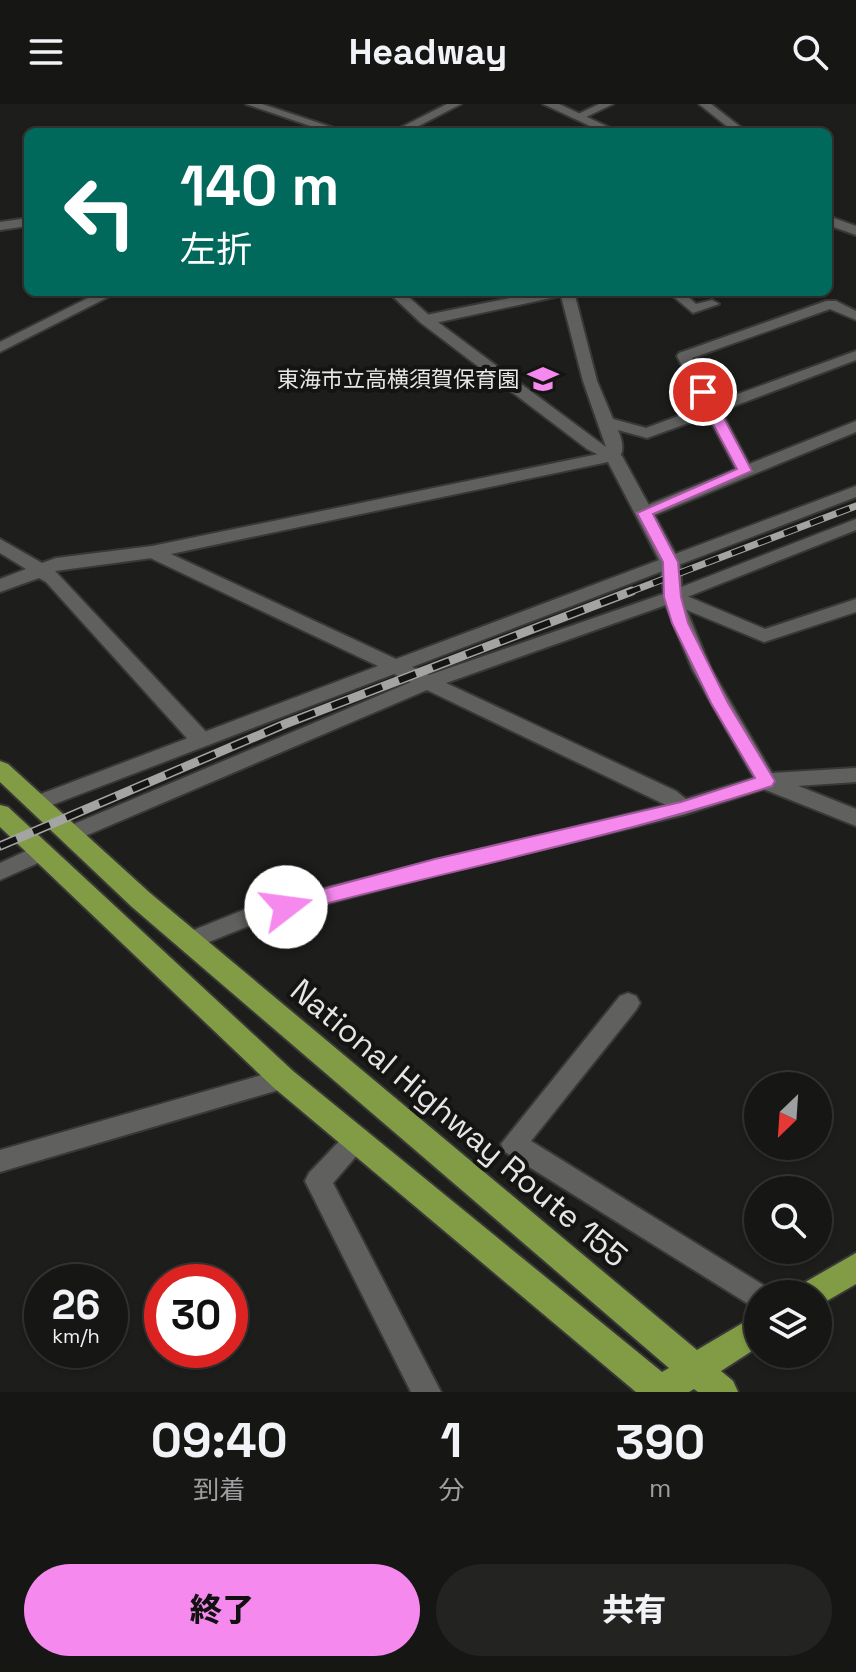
<!DOCTYPE html>
<html lang="ja">
<head>
<meta charset="utf-8">
<style>
  body { margin:0; font-family:"Space Grotesk","Noto Sans JP",sans-serif; background:#232322; color:#f1f3f6; height:100vh; display:flex; flex-direction:column; font-size:30px; white-space:nowrap }
  * { box-sizing:border-box; margin:0 }
  p { font-size:26px; color:#9e9fa0 }
  .icon { flex:none; width:44px; height:44px; fill:none; stroke:currentColor; stroke-width:2; stroke-linecap:round; stroke-linejoin:round }
  .map { position:relative; height:1288px; overflow:hidden }
  .details { display:flex; flex-direction:column; background:#161614; flex:1 }
  .details>* { flex:none }
  .banner { position:absolute; left:24px; top:24px; width:808px; height:168px; border-radius:12px; box-shadow:0 2px 6px #0004,0 0 0 2px #353534; background:#00695c; color:#fff; overflow:hidden }
  .needle { width:52px; rotate:205deg }
  .controls { position:absolute; left:744px; top:968px; display:grid; gap:16px }
  .controls a { display:grid; place-items:center; width:88px; height:88px; border-radius:50%; background:#161614; box-shadow:0 2px 6px #0004,0 0 0 2px #353534; font-size:40px }
  .speed { position:absolute; left:24px; top:1160px; display:flex; gap:16px; font-size:40px; font-weight:700; text-align:center }
  .speed>* { display:grid; place-content:center; width:104px; height:104px; border-radius:50%; background:#161614; box-shadow:0 2px 6px #0004,0 0 0 2px #353534; line-height:1 }
  .speed small { font-size:20px; font-weight:400 }
  .speed .limit { border:12px solid #d22; background:#fff; color:#111 }
  .pin { position:absolute; display:grid; place-items:center; width:68px; height:68px; color:#fff; margin:-34px; border:4px solid #fff; border-radius:50%; box-shadow:0 2px 8px #0007 }
  .me { position:absolute; width:88px; margin:-44px; rotate:75deg; stroke-linejoin:round; filter:drop-shadow(0 0 6px #0008) }
  .turn { display:flex; align-items:center; gap:28px; height:168px; padding:0 24px; font-size:36px }
  .turn .icon { width:104px; height:104px; stroke-width:2.5 }
  .turn b { display:block; font-size:56px; line-height:68px }
  .eta { display:flex; justify-content:space-evenly; align-items:center; height:136px; text-align:center }
  .eta b { font-size:48px; font-weight:800; line-height:56px }
  .action { display:flex; gap:16px; margin-top:auto; padding:16px 24px }
  .action a { flex:1; height:92px; border-radius:48px; background:#f689ee; color:#111; font-size:32px; font-weight:800; line-height:92px; text-align:center }
  .action a+a { background:#232322; color:#f1f3f6 }
  header { display:flex; justify-content:space-between; align-items:center; height:104px; padding:0 24px; background:#161614; font-size:36px; font-weight:800 }
  .map>svg:first-child { display:block }
  .lines { fill:none; stroke-linecap:round; stroke-linejoin:round }
  .minor-casing { stroke:#383937; stroke-width:4 }
  .tertiary-casing { stroke:#383937; stroke-width:4 }
  .trunk-casing { stroke:#383937; stroke-width:4 }
  .minor { fill:#60615e; fill-rule:evenodd }
  .tertiary { fill:#60615e; fill-rule:evenodd }
  .trunk { fill:#829c46; fill-rule:evenodd }
  .rail-far1-casing { stroke:#a4a4a3; stroke-width:7 }
  .rail-casing { stroke:#a4a4a3; stroke-width:9 }
  .rail-far1 { stroke:#141512; stroke-width:5; stroke-dasharray:14; stroke-linecap:butt }
  .rail { stroke:#141512; stroke-width:6; stroke-dasharray:18; stroke-linecap:butt }
  .route { fill:#f689ee; stroke:#a0599b; stroke-width:2 }
  .labels { text-anchor:middle; stroke-width:8; stroke-linejoin:round; paint-order:stroke }
  .far-poi-label { font-size:22px; fill:#e6e6e5; stroke:#141512; text-anchor:end }
  .near-street-label { font-size:32px; fill:#e6e6e5; stroke:#141512 }
</style>
</head>
<body>
<header><svg class="icon" aria-label="menu" viewBox="0 0 24 24"><path d="M4 6h16M4 12h16M4 18h16"/></svg>Headway<svg class="icon" aria-label="search" viewBox="0 0 24 24"><circle cx="10" cy="10" r="6"/><path d="M15 15l6 6"/></svg></header>
<div class="map">
<svg width="856" height="1288" viewBox="0 0 856 1288">
  <rect width="100%" height="100%" fill="#1d1e1b"/>
  <g class="lines">
    <!-- minor casing -->
    <g class="minor-casing">
      <path id="minor" d="M246 0H262L346 28H328Z
        M447 0H461L407 28H392Z
        M599 0H613L582 15 572 13Z
        M699 0H711L747 28H734Z
        M28 114V122L0 126V118Z
        M100 188H118L0 248V238Z
        M388 188H403L431 213 606 343 583 277 560 188H574L597 277 613 315 646 324 703 303 677 252 679 249 826 197H836L856 207V216L830 205 692 254 716 298 856 247V256L721 307 749 360 856 317V328L650 413H638L636 409 638 405 736 365 708 312 647 334 618 326C622 336 625 345 619 355H607L587 345 421 219Z
        M668 188H683L696 200 712 196 719 200 693 209Z
        M856 382V393L412 563 429 571 666 489 856 415V426L682 495 711 565 772 669 856 664V678L767 684 683 711 435 771 261 817 189 846 181 843 178 837 181 831 256 801 666 701 427 586 78 735H62L59 730 62 725 411 578 394 570 44 704H30L27 699 30 694 378 562 146 452 143 448 146 444H158L396 555ZM666 501 692 565 754 674 686 695 676 687 446 579Z
        M39 741 47 743 50 749 47 755 0 776V759Z
        M628 889 636 892 640 899 636 906 531 1037 768 1184 771 1190H758V1206L505 1048 501 1040 620 892Z
        M283 965 292 968 295 975 292 982 0 1068V1046Z
        M358 1024 367 1027 371 1035 333 1079 441 1288H411L305 1077 309 1069 349 1027Z"/>
    </g>
    <!-- tertiary casing -->
    <g class="tertiary-casing">
      <path id="tertiary" d="M543 0H559L619 28H603Z
        M828 112 856 122V131L828 121Z
        M539 188H567L560 192 426 221 418 216 426 211Z
        M613 347 622 352 680 458 682 490 765 525 856 495V508L764 538 665 497 660 458 608 358 152 454 55 467 209 631 212 636 209 641H193L46 478 39 474 0 488V475L26 465 0 449V435L42 459 56 454 152 442Z
        M766 669 856 705V722L758 683 755 677 758 671Z"/>
    </g>
    <!-- trunk casing -->
    <g class="trunk-casing">
      <path id="trunk" d="M0 657 8 660 150 789 697 1246 758 1210V1243L721 1267 733 1277 738 1288H698L694 1285 689 1288H636L273 983 0 723V701L8 703 293 967 662 1268 669 1264 132 803 0 678Z
        M856 1149V1180L818 1202V1190H798L802 1180Z"/>
    </g>
    <!-- minor -->
    <use href="#minor" class="minor"/>
    <!-- tertiary -->
    <use href="#tertiary" class="tertiary"/>
    <!-- trunk -->
    <use href="#trunk" class="trunk"/>
    <!-- rail-far1 casing -->
    <g class="rail-far1-casing">
      <path id="rail-far1" d="M627 489 856 402"/>
    </g>
    <!-- rail casing -->
    <g class="rail-casing">
      <path id="rail" d="M0 742 285 620 632 487"/>
    </g>
    <!-- rail-far1 -->
    <use href="#rail-far1" class="rail-far1"/>
    <!-- rail -->
    <use href="#rail" class="rail"/>
  </g>
  <!-- route -->
  <path class="route" d="M698 285 710 288 752 367 653 410 678 458 681 493 688 519 728 599 775 677 772 682C613 734 447 767 286 810L278 808 275 803 278 797 286 795 435 755 681 698 755 674 711 599 672 519 664 493 663 458 637 409 737 365 696 288Z"/>
  <!-- icons -->
  <defs>
    <g id="school-bare" transform="scale(2.4)"><path d="M0-5L7-2L0 1L-7-2ZM-4 1L0 2.5L4 1V4Q0 6-4 4Z" fill="#f689ee" stroke="#141512" stroke-width="2.5" paint-order="stroke"/></g>
  </defs>
  <g fill-rule="evenodd">
    <use href="#school-bare" x="543" y="275"/>
  </g>
  <g class="labels">
    <!-- far-poi labels -->
    <g class="far-poi-label">
      <text x="519" y="283">東海市立高横須賀保育園</text>
    </g>
    <!-- near-street labels -->
    <g class="near-street-label">
      <text transform="translate(459 1019) rotate(40)" y="11">National Highway Route 155</text>
    </g>
  </g>
</svg>
<div class="controls">
<a><svg class="needle" viewBox="-14 -14 28 28"><path d="M0-13l5 13h-10z" fill="#e53935"/><path d="M0 13l5-13h-10z" fill="#9e9fa0"/></svg></a>
<a><svg class="icon" aria-label="search" viewBox="0 0 24 24"><circle cx="10" cy="10" r="6"/><path d="M15 15l6 6"/></svg></a>
<a><svg class="icon" aria-label="layers" viewBox="0 0 24 24"><path d="M12 4l9 5-9 5-9-5zM3 14l9 5 9-5"/></svg></a>
</div>
<div class="speed"><div>26<small>km/h</small></div><div class="limit">30</div></div>
<div class="pin" style="left:703px;top:288px;background:#d93025"><svg class="icon" aria-label="arrive" viewBox="0 0 24 24"><path d="M6 21V4h12l-3 4 3 4H6"/></svg></div>
<svg class="me" style="left:286px;top:803px" viewBox="-20 -20 40 40"><circle r="19" fill="#fff"/><path d="M0-13L10 11 0 6-10 11z" fill="#f689ee"/></svg>
<div class="banner">
<div class="turn"><svg class="icon" aria-label="left" viewBox="0 0 24 24"><path d="M17 20v-9H6M10 6l-5 5 5 5"/></svg><div><b>140 m</b>左折</div></div>
</div>
</div>
<section class="details">
<div class="eta">
<div><b>09:40</b><p>到着</p></div>
<div><b>1</b><p>分</p></div>
<div><b>390</b><p>m</p></div>
</div>
<div class="action"><a>終了</a><a>共有</a></div>
</section>
</body>
</html>
